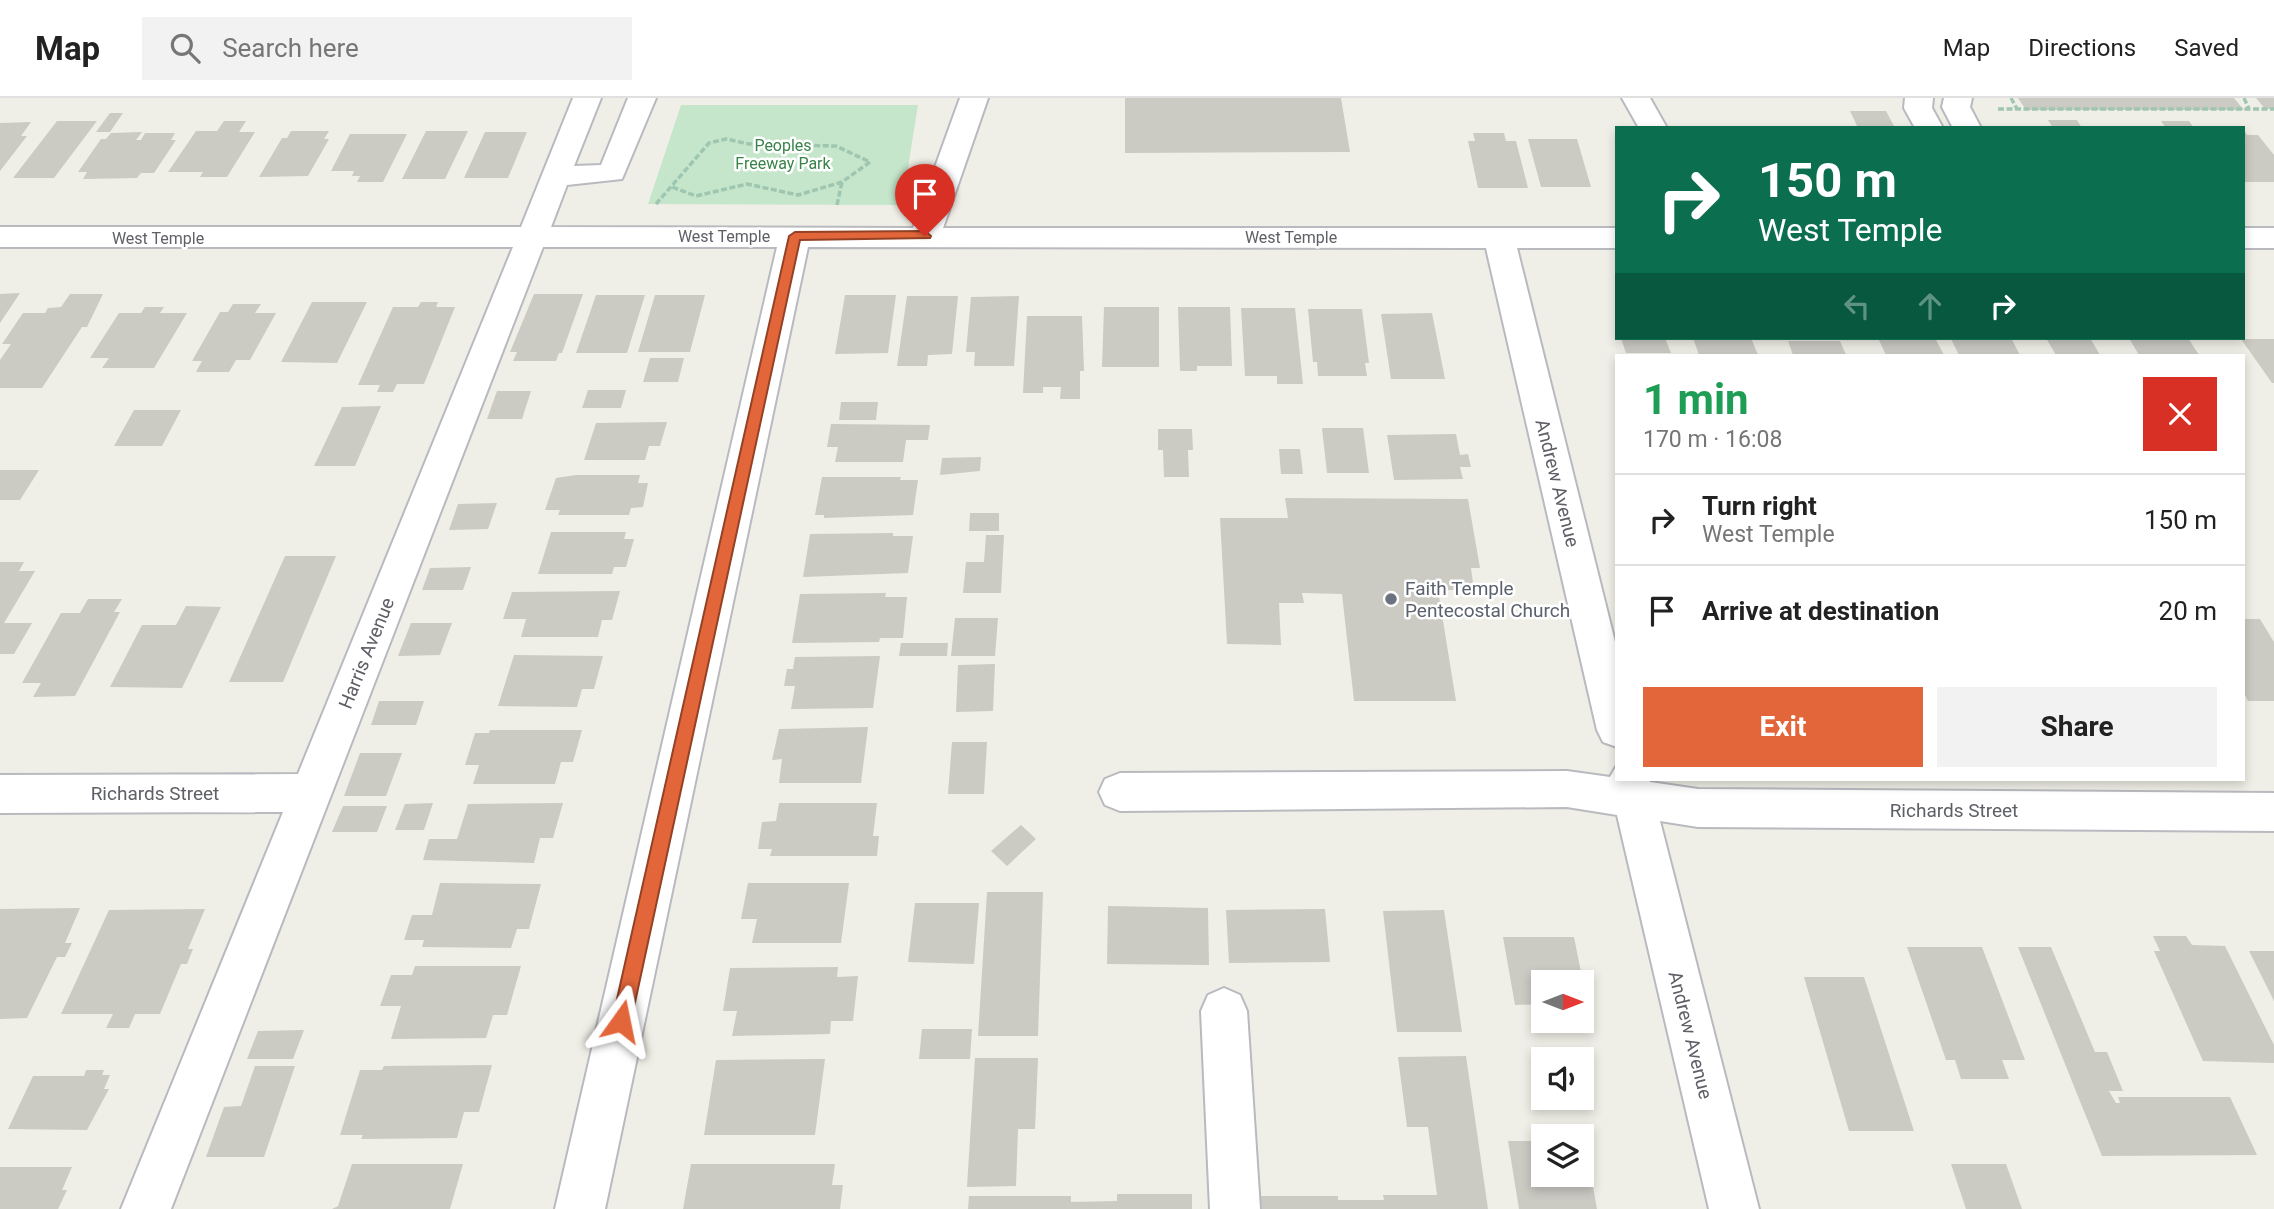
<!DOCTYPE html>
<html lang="en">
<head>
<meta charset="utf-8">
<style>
  body { margin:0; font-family:Roboto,sans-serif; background:#f2f2f2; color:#222; height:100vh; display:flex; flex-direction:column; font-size:26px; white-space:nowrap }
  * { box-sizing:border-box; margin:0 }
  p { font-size:23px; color:#767676 }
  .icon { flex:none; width:38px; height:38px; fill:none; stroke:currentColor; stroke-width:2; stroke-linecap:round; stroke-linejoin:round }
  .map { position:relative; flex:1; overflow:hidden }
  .details { position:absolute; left:1615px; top:256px; width:630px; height:427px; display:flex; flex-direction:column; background:#fff; border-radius:0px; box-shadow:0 4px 10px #0003 }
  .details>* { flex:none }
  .hud { position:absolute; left:1615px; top:28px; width:630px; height:214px; border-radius:0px; box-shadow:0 4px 10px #0003; background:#0b6e4f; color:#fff; overflow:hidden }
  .needle { width:46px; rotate:90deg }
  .fabs { position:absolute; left:1531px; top:872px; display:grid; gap:14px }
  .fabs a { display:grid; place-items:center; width:63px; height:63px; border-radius:0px; background:#fff; box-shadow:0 4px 10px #0003; font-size:35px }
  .pin { position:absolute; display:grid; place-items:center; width:60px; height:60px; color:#fff; margin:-72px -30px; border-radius:50% 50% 50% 0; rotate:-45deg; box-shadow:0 0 7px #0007 }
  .pin .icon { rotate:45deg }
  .me { position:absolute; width:77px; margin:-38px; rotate:12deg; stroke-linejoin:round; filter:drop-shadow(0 0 5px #0008) }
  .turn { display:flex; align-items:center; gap:24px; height:147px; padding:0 28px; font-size:32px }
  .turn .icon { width:91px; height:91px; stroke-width:2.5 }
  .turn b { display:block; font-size:49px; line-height:60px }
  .lanes { display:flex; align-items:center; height:66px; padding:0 28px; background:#0003; justify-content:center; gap:35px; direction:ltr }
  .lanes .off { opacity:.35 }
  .round { display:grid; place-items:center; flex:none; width:74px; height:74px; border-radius:0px; background:#f2f2f2 }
  .overview { display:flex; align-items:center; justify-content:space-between; height:119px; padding:0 28px }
  h1 { font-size:42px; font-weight:700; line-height:52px; color:#1e9e55 }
  .cta { display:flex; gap:14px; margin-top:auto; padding:14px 28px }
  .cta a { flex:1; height:80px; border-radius:0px; background:#e2663a; color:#fff; font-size:28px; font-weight:700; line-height:80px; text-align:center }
  .cta a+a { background:#f2f2f2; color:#222 }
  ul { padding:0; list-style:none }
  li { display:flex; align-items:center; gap:21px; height:91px; padding:0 28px; border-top:2px solid #e0e0e0 }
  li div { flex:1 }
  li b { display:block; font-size:26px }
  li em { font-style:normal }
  header { display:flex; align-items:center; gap:42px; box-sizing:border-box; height:98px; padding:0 35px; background:#fff; border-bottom:2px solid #e0e0e0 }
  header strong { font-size:33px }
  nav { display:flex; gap:38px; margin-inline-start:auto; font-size:24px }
  .search { width:490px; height:63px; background:#f2f2f2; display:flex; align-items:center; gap:18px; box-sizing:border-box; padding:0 24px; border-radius:0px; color:#767676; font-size:26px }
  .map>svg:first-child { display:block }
  .green { fill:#c5e6cb }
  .building { fill:#cbcac3 }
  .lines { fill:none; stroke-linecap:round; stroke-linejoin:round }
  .minor-casing { stroke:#b9bac0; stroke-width:4 }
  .path { stroke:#9ec6b1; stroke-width:3.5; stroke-dasharray:6 2.5; stroke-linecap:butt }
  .minor { fill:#fff; fill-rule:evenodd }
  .route { fill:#e2663a; stroke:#934226; stroke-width:2 }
  .worship-dot { fill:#6b7280; stroke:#fff; stroke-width:2.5 }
  .labels { text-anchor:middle; stroke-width:5; stroke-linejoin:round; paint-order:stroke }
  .far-park-label { font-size:16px; fill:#39834a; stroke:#fff }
  .far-street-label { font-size:16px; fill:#5e6066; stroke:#fff }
  .street-label { font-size:19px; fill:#5e6066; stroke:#fff }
  .worship-label { font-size:19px; fill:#5b616d; stroke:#fff; text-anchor:start }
</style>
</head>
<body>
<header>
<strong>Map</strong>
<div class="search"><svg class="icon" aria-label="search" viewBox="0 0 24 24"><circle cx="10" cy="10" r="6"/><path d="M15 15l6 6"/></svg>Search here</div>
<nav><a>Map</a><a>Directions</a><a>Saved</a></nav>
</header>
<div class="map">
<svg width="2274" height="1111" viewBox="0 0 2274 1111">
  <rect width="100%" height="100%" fill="#f0efe7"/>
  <!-- green -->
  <path class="green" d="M681 7H918L902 107 648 106Z"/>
  <!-- building -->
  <path class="building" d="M1125 0H1341L1350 54 1125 55Z
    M2018 0H2234L2244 12H2026Z
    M2256 0H2274V11H2265Z
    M1850 13H1886L1895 30H1858Z
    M110 15H123L110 34H96Z
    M2048 22H2077L2082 30H2053Z
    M57 23H97L54 80H13Z
    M224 23H246L239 34H255L227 79H200L203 74H168L196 33H217Z
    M2161 23H2189L2194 30H2166Z
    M31 24 21 38H27L0 73V25Z
    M2244 32 2247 37H2258L2274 57V84H2244Z
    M291 33H329L324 41H329L308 78 259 79 282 40H287Z
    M426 33H468L445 81H402Z
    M142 34 136 42H141L145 35H175L171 42H176L154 75H141L137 80 83 81 87 74H78L101 41H106L111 35Z
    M485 34H527L508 80H464Z
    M1473 35H1504L1506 43H1516L1528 90H1478L1468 43H1475Z
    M350 36H407L383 84H357L360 78H352L354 73H331Z
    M1528 41H1577L1591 89H1541Z
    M20 195 0 225V196Z
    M70 196H103L87 229H82L42 290H0V262L11 246H2L23 215H45L48 210 61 209Z
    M534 196H583L562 255H559L556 263H513L517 254H510Z
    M596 197H645L627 255H576Z
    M655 197H705L690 254H638Z
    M845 197H896L888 255 835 256Z
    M907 198H958L952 256 928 257 927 268H897Z
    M1019 198 1014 268H974L975 254H966L971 199Z
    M312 204H367L337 265 281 264Z
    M421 204H438L436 209H455L424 286H397L393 294H377L380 287H358L393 209H418Z
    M233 206H261L255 215H276L250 262H236L229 274H196L202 263H192L220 214H228Z
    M145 209H164L160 215H187L154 270H102L109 260H90L119 215H141Z
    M1104 209H1159V269H1102Z
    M1178 209H1230L1232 268H1197V273H1180Z
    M1241 210H1295L1303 286H1277V278H1245Z
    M1308 211H1362L1369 265H1365L1367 278H1318L1317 264H1313Z
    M1432 215 1445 281H1391L1381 216Z
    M1027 218H1082L1084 273H1080V301H1060L1061 289H1043V295H1023Z
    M1621 240H1665L1671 255H1626Z
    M1693 240H1751L1758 257H1699Z
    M1878 240H1935L1944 257H1886Z
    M2011 240 2020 257H1959L1951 241Z
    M2046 240H2090L2100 257H2056Z
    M2129 240H2188L2199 257H2139Z
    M2241 241H2274V285H2272Z
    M1788 243H1840L1846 257H1793Z
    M650 260H684L678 284H643Z
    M588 292H626L621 310H582Z
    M497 293H531L522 321H487Z
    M841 304H878L876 322H839Z
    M381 308 355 368H314L342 309Z
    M134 312H181L162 348H114Z
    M667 324 660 348H649L645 362H584L596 325Z
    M831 326 930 327 928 342H906L903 364H835L838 349H827Z
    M1322 330H1363L1369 375H1327Z
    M1158 331H1192L1193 352H1188L1189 379H1164L1163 352H1158Z
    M1456 336 1460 357 1468 356 1471 369H1460L1463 381 1394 382 1387 337Z
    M1279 351H1300L1303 376H1281Z
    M981 359 980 373 940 377 942 360Z
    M0 372H39L20 402H0Z
    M576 377H640L638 385H648L643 409 631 410 629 417H558L560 412H545L556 380Z
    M822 379H901L900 382H918L913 417 824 420V417H815Z
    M1285 400 1468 401 1480 470H1471L1474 492H1438L1456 603H1354L1342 496 1302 495 1304 505H1279L1281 547 1227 546 1220 420H1288Z
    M497 405 488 431 449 432 458 406Z
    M970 415H999V433H969Z
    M551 434H626L624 441H634L626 469H614L612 476H538Z
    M893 435V438H913L908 475 803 479 810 436Z
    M986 437H1004L1001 495H963L966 464H984Z
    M285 458H336L283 584H229Z
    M0 464H24L19 473H35L4 525H32L14 556H0Z
    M471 469 463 492H422L430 470Z
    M620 493 612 522H602L598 539H521L526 521H503L512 494Z
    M886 495 885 499H907L903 540H880L879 544 792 545 800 496Z
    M88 501H122L114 514H120L75 598 33 599 41 585H22L61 515H80Z
    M186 508 221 509 182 590 110 589 142 527H176Z
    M955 520H998L995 558H951Z
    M2244 521H2260L2274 544V603H2248L2244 595Z
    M411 525H452L440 557 398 558Z
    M901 545H948L947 558H899Z
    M514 557 603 558 594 591H582L577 609 498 608Z
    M880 558 873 610 791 611 795 588H784L787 571H793L795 559Z
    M995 566 993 613 956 614 958 567Z
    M379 603H424L416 627H371Z
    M868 629 861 685H779L782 661 772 662 779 631Z
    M490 632H582L573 664H561L555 686H473L479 667H465L475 635H489Z
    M952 644H987L984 696H948Z
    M360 655H402L386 698H344Z
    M433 705 424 732H395L405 706Z
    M563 705 553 740H540L534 765 423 762 429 741H457L468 706Z
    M779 705H877L873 738H879L877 758H770L772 751H758L762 724 776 723Z
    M343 708H387L377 734H332Z
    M1021 727 1036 741 1007 768 991 753Z
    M440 785 541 786 529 831H517L511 850 422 849 424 842H404L412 817H432Z
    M748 785H849L841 845H752L757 821H741Z
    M987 794H1043L1038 938H978Z
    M915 805H979L974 866 908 864Z
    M1108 808 1208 810 1209 867 1107 866Z
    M80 810 65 845H72L65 859H57L27 920 0 921V811Z
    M205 811 188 851H193L187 866H181L160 916H135L129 930H106L113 916H61L109 812Z
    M1325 811 1330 864 1229 865 1226 812Z
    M1444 812 1462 934H1397L1383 813Z
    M2153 838H2186L2192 847 2225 848 2274 947V965L2203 963 2154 853H2160Z
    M1503 839H1574L1583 884H1544V906L1515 907Z
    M1907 849H1982L2025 962H2002L2009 981H1961L1955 962H1946Z
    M2018 849H2051L2095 954H2107L2123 993H2109L2116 1005H2120L2118 999H2230L2257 1057 2102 1058Z
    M2249 853H2274V903Z
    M415 868H521L507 917H493L486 940 391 941 401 908H380L391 877H412Z
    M838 869 837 879 858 878 853 923H831L830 936 732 938 737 913H723L730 870Z
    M1804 879H1864L1914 1033H1849Z
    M922 931H972L970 961H919Z
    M304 932 293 961H247L258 933Z
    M1466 958 1488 1111H1261L1260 1098H1338V1102H1384L1383 1097H1437L1428 1029H1407L1398 959Z
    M975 960H1038L1035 1031H1018L1016 1088 967 1089Z
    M825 961 815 1037H704L716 962Z
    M492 967 479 1014H464L457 1040 361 1041 363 1037H340L360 972H382L384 968Z
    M255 968H295L264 1059H206L224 1009 241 1008Z
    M86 972H104L102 977H110L104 991H109L87 1032 8 1031 33 978H84Z
    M1508 1043H1544V1076H1582V1043H1585L1597 1111H1519Z
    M352 1066H463L450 1111H332L338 1108Z
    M691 1066H835L832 1087H843L840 1111H683Z
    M1951 1066H2006L2022 1111H1966Z
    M0 1069H72L62 1092H67L58 1111H0Z
    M1117 1096H1192V1111H968L969 1098H1071V1104L1117 1103Z"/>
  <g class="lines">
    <!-- minor casing -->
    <g class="minor-casing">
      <path id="minor" d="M573 0H601L574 68 601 67 628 0H656L622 81 567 87 551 129 913 130 960 0H988L943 130H1617V150H1517L1617 552V649L1603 644 1597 632 1486 150 808 149 605 1111H555L777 149H543L171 1111H121L283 714 0 715V677L298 676 513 149H0V129H521Z
        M1622 0H1650L1667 30H1639Z
        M1905 0H1933L1932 10 1943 30H1915L1904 10Z
        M1944 0H1972L1970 9 1981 30H1953L1942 9Z
        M2244 130H2274V150H2244Z
        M1617 667V681H1649L1650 684 1698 691 2274 695V733L1698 729 1660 723 1759 1111H1709L1617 717 1567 709 1120 713 1105 707 1099 694 1105 681 1120 675 1567 673 1610 679Z
        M1224 890 1240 897 1247 913 1260 1111H1210L1201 913 1208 897Z"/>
    </g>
    <!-- path -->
    <path class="path" d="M2011 0 2017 11
      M2244 0 2249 11
      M1998 11H2274
      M656 106 709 45 726 41 749 46 836 48 870 64 842 84 798 97 747 86 696 98 672 89
      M837 107 842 84"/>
    <!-- minor -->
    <use href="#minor" class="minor"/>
  </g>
  <!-- route -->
  <path class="route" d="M925 133 931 138 930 140 800 142 631 923 628 929 621 932 615 929 612 923 789 138 795 134Z"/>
  <!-- markers -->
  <circle class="worship-dot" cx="1391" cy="501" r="7"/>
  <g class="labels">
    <!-- far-park labels -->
    <g class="far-park-label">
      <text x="783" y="53">Peoples<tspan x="783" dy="18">Freeway Park</tspan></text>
    </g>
    <!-- far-street labels -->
    <g class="far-street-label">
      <text x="724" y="144">West Temple</text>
      <text x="1291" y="145">West Temple</text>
      <text x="158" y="146">West Temple</text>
    </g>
    <!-- street labels -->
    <g class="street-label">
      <text transform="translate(1558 385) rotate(76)" y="7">Andrew Avenue</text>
      <text transform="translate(366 555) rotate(-68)" y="7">Harris Avenue</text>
      <text x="155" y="702">Richards Street</text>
      <text x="1954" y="719">Richards Street</text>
      <text transform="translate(1691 937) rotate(76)" y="7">Andrew Avenue</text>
    </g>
    <!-- worship labels -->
    <g class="worship-label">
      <text x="1405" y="497">Faith Temple<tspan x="1405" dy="22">Pentecostal Church</tspan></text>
    </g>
  </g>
</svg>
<div class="fabs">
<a><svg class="needle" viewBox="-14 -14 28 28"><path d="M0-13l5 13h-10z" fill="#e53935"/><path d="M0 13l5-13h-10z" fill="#767676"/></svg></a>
<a><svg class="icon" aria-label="sound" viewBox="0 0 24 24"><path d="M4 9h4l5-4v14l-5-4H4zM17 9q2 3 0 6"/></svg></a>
<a><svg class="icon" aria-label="layers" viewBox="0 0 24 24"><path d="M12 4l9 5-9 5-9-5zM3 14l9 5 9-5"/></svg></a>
</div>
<div class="pin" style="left:925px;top:138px;background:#d93025"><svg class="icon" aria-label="arrive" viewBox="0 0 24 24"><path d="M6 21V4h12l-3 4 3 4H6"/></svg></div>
<svg class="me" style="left:621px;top:923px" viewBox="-20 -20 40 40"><path d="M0-17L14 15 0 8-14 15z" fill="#e2663a" stroke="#fff" stroke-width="4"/></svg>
<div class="hud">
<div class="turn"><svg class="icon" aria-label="right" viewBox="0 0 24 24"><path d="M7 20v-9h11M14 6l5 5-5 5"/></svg><div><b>150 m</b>West Temple</div></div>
<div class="lanes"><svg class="icon off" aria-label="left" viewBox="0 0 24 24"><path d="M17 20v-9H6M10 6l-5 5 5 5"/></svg><svg class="icon off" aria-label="ahead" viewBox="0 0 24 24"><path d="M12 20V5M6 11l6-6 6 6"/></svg><svg class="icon" aria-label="right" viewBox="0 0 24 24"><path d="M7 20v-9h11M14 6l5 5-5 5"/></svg></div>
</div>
<section class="details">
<div class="overview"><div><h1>1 min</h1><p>170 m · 16:08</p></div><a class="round" style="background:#d93025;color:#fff"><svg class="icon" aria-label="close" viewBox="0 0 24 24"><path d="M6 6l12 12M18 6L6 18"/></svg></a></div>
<ul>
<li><svg class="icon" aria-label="right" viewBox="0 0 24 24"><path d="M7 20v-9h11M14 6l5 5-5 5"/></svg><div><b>Turn right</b><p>West Temple</p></div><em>150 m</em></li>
<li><svg class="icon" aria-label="arrive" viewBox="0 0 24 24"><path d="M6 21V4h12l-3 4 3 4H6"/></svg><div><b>Arrive at destination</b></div><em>20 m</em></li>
</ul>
<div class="cta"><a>Exit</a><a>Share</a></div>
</section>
</div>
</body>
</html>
